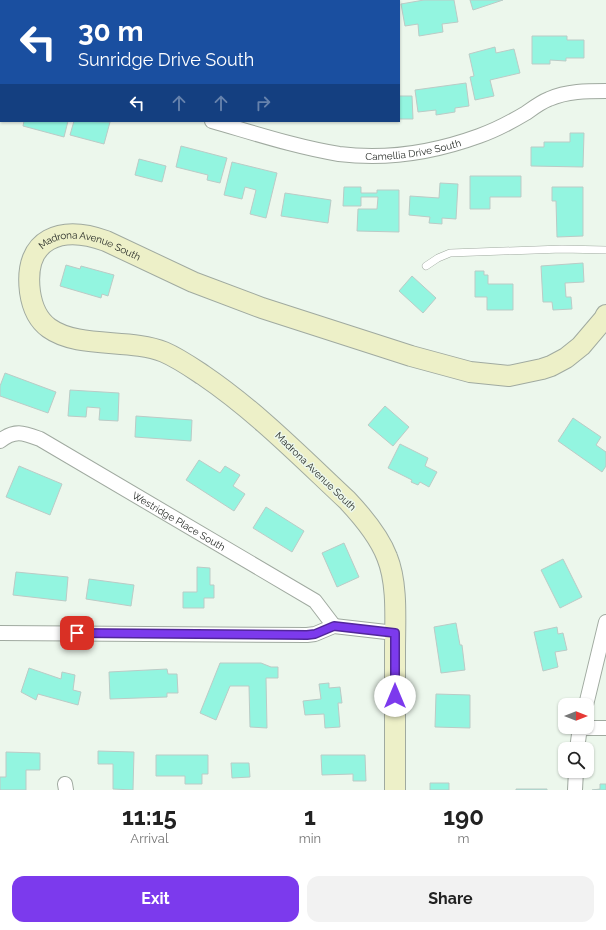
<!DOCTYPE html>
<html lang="en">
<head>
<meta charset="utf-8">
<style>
  body { margin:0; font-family:Raleway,sans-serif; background:#f2f2f2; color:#222; height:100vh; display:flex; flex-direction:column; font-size:15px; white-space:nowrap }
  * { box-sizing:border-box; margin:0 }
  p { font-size:13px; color:#767676 }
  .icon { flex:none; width:22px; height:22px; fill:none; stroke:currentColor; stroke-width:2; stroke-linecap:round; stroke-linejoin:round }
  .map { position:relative; height:790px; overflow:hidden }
  .details { display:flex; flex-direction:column; background:#fff; flex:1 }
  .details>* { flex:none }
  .hud { position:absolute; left:0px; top:0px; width:400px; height:122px; box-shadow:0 1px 3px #0004; background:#1a4fa0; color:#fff; overflow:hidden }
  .needle { width:26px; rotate:90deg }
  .tools { position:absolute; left:558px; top:698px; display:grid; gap:8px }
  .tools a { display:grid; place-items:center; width:36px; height:36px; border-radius:8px; background:#fff; box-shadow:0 1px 3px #0004; font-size:20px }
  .pin { position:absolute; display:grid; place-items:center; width:34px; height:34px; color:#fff; margin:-17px; border-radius:8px; box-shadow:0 2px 6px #0006 }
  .me { position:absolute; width:44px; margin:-22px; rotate:0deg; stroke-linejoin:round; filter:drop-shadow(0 0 3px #0008) }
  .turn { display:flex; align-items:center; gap:14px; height:84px; padding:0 12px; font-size:18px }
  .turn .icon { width:52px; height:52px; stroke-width:2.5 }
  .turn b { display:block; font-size:28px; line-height:34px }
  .lanes { display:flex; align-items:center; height:38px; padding:0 12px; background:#0003; justify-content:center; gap:20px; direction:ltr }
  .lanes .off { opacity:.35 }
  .eta { display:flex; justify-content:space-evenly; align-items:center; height:68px; text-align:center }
  .eta b { font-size:24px; font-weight:700; line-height:28px }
  .button { display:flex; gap:8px; margin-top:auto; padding:8px 12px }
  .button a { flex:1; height:46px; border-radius:12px; background:#7c3aed; color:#fff; font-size:16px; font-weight:700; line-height:46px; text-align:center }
  .button a+a { background:#f2f2f2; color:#222 }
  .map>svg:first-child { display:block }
  .building { fill:#93f5e0; stroke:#bbcbc6 }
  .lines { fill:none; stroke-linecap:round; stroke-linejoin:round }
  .lane-casing { stroke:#a0aaa0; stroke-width:8 }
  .street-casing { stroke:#a0aaa0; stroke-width:16 }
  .secondary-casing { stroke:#a0aaa0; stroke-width:22 }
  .lane { stroke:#fff; stroke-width:7 }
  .street { stroke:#fff; stroke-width:14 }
  .secondary { stroke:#edf0c8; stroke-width:20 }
  .route-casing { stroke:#51269a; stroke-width:10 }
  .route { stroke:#7c3aed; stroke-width:7 }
  .labels { text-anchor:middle; stroke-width:3; stroke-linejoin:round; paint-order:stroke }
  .street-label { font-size:10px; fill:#292d29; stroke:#ecf7ec }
</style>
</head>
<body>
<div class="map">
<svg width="606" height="790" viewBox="0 0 606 790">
  <rect width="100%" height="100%" fill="#ecf7ec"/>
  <!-- building -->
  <path class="building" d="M189 0H220L189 1Z
    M229 0H279V1Z
    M282 0H313L282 1Z
    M424 0H454L458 22 442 24 443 32 419 36 418 24 405 26 401 4Z
    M470 0H503L473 10Z
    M532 36H567V40H584V58H566V61L550 60V64H532Z
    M495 47 496 53 514 49 520 73 490 80 494 96 475 100 470 77 474 76 469 54Z
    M466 83 469 106 455 108V112L436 115V110L418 112 415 90Z
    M399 96H412L413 119H399Z
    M24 121H68L64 137 23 126Z
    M74 121 110 122 104 144 70 135Z
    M570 133H584L583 167 531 166V147H544V142H570Z
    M181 146 227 158 220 183 207 180 208 175 176 167Z
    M139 159 166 166 162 182 135 175Z
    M232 162 277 173 266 218 250 214 256 190 245 187 242 199 224 195Z
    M470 176H521V197H490V209H470Z
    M440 183 458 184 456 219 442 218V224L429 223 430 217 409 215 410 196 439 198Z
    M344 187H361V193H377V190H399V232L357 231 358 209H377L378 197H361V206H343Z
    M552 187H583V236L557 237 556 201H552Z
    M285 193 331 200 328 223 281 216Z
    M583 263 584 282 565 283 566 297H571L572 309 553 310 552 302H543L541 266Z
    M66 265 80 269 81 266 114 275 108 296 102 294 101 298 60 286Z
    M475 271H484V275H488V284H513V310H487V297H475Z
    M412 276 436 298 423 313 399 291Z
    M5 373 56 392 48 413 0 396V386Z
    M70 390 119 393 118 421 99 420 100 408 87 407 86 417 68 416Z
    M385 406 409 427 393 446 368 425Z
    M136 416 192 420 191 441 135 437Z
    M573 418 601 437 596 445 606 452V466L602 472 558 441Z
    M400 444 428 458 425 466 437 472 429 487 420 482 418 485 411 482 412 480 388 468Z
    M199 460 220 473 225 466 240 475 233 486 245 494 234 511 186 480Z
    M19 466 62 484 50 515 6 497Z
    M266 507 304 531 292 552 253 528Z
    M344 543 359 577 337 587 322 553Z
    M563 559 582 597 560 608 541 570Z
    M197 567 210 568V585H214V598H204V608H183V592H197Z
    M16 572 68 577 66 601 13 595Z
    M89 579 134 585 131 606 86 599Z
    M456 623 460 645H462L465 670 441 673 434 627Z
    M557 627 558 634 563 633 567 650 555 652 558 667 543 671 534 632Z
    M220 663H261L271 667H278V678H266L267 728 250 727 249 686H230L216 720 200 713Z
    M29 668 61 679 62 672 75 675 73 690 81 692 78 705 38 694 36 700 21 692Z
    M167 669 168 674H177L178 693H167V697L110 699 109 672Z
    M329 683V688L340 687 342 703H338L340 727 325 728 324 714 305 715 303 701 321 699 319 684Z
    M436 694 470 695V728L435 727Z
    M98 751 134 752 133 790 113 789V764H98Z
    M6 752 40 753V770H26V790H0V777H6Z
    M156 755H208V774H202V784H185V776H156Z
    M321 755H365L366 781H353V774L322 775Z
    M231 763H249L250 777 232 778Z
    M430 783H449V790H430Z
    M600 784H606V790H592L600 789Z
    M516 789H547V790H516Z"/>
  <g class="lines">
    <!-- lane casing -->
    <g class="lane-casing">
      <path id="lane" d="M426 266 438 258 450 253 562 249 606 250"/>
    </g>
    <!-- street casing -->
    <g class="street-casing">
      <g id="street">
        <path d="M17 1V0"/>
        <path d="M0 56H1"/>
        <path id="s1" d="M212 121C254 133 296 147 339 154 386 160 435 152 479 136 496 130 511 122 526 113 533 108 541 102 549 99 567 91 587 91 606 91"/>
        <path id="s2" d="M0 441C15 429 24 433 40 439L315 601 334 626"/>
        <path d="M0 633 307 635 315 634 334 626 395 633"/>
        <path d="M586 705 606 622"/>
        <path d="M580 728H606"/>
        <path d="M577 749 580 727"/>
        <path d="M65 784 66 790"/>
        <path d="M575 790 576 771"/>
      </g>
    </g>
    <!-- secondary casing -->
    <g class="secondary-casing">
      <g id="secondary">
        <path id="s3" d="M395 790C395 743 395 697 395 650 395 621 398 584 387 557 379 536 363 517 347 500 301 457 256 411 203 375 191 367 178 358 164 352 130 338 78 349 49 328 38 320 32 306 30 292 23 237 62 225 106 241L193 282 262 308 411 356 470 372 509 376 542 369 551 366 566 358 581 346 604 319 606 315"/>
      </g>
    </g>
    <!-- lane -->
    <use href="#lane" class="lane"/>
    <!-- street -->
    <use href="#street" class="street"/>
    <!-- secondary -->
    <use href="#secondary" class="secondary"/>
  </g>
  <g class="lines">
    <!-- route casing -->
    <g class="route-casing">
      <path id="route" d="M77 633 307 635 315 634 334 626 395 633V696"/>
    </g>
    <!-- route -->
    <use href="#route" class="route"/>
  </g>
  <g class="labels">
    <!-- street labels -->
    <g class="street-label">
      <text dy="4" stroke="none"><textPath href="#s1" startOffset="206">Camellia Drive South</textPath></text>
      <text dy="4" stroke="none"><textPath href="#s3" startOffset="802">Madrona Avenue South</textPath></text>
      <text transform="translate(316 471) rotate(44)" y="4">Madrona Avenue South</text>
      <text dy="4" stroke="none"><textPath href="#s2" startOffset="204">Westridge Place South</textPath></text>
    </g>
  </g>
</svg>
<div class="tools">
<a><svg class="needle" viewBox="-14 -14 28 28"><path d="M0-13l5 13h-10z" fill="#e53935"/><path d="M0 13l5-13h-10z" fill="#767676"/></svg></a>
<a><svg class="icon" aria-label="search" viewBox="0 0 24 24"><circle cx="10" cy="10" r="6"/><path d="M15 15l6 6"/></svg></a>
</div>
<div class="pin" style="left:77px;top:633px;background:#d93025"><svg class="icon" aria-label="arrive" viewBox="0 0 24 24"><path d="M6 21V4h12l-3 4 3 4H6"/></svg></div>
<svg class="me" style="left:395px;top:696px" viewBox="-20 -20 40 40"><circle r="19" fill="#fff"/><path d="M0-13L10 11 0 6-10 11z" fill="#7c3aed"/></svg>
<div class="hud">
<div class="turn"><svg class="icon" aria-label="left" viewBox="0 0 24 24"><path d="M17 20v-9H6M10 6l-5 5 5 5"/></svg><div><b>30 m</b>Sunridge Drive South</div></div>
<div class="lanes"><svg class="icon" aria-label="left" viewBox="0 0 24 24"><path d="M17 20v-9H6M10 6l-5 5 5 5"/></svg><svg class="icon off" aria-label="ahead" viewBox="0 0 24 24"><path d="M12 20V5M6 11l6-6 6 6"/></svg><svg class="icon off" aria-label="ahead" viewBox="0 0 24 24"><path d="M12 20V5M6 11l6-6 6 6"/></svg><svg class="icon off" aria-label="right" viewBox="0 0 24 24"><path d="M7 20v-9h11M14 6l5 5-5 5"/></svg></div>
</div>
</div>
<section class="details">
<div class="eta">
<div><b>11:15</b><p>Arrival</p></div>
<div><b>1</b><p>min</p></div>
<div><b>190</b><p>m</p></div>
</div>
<div class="button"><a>Exit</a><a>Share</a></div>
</section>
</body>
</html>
